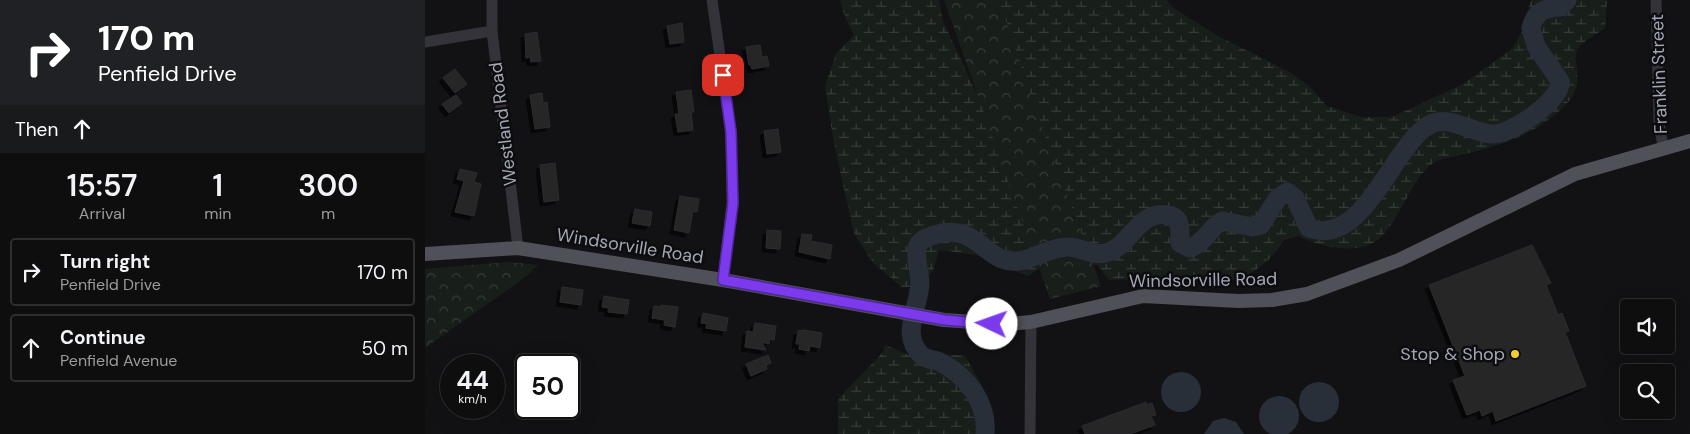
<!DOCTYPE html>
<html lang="en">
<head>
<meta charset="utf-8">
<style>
  body { margin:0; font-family:"DM Sans",sans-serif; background:#1c1c1d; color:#f1f3f6; height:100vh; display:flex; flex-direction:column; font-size:19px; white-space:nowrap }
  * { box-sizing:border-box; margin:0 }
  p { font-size:16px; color:#9b9c9e }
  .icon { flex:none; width:28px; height:28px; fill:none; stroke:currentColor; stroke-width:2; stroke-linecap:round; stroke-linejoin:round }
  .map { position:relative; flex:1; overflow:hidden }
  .drawer { display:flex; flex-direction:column; background:#0e0e0f; width:425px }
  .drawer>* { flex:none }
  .hud { background:#202124; color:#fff; overflow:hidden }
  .tools { position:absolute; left:1195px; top:299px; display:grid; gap:10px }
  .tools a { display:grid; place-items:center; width:55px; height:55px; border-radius:5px; background:#0e0e0f; box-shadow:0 5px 20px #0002,0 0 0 1px #2e2e2f; font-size:25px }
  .speed { position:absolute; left:15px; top:354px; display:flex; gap:10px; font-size:25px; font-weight:700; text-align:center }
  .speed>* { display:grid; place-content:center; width:65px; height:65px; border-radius:50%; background:#0e0e0f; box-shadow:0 5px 20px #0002,0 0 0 1px #2e2e2f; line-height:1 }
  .speed small { font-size:12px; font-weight:400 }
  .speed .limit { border:2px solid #111; border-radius:8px; background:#fff; color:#111 }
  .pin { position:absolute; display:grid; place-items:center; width:42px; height:42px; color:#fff; margin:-21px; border-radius:10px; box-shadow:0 2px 8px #0006 }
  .me { position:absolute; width:55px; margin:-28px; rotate:273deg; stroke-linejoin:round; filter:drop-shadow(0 0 4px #0008) }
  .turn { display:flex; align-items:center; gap:18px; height:105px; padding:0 15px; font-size:22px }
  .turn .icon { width:65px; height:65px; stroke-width:2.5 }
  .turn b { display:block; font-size:35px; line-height:42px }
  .then { display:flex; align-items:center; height:48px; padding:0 15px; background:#0003; gap:10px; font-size:19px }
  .eta { display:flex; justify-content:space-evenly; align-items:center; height:85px; text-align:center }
  .eta b { font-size:30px; font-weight:600; line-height:35px }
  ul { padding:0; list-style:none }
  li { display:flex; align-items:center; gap:15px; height:68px; margin:0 10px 8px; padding:0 5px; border:2px solid #2e2e2f; border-radius:5px }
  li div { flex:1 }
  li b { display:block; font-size:19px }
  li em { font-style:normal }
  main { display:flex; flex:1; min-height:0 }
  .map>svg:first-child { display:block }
  .wetland { fill:url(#wetland-marsh) }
  .park { fill:url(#park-crowns) }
  .water { fill:#282f38 }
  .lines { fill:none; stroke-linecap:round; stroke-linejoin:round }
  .river { stroke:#282f38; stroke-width:19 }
  .building { fill:#252528; stroke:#2d2c30; filter:url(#shadow) }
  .minor { stroke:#333339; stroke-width:11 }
  .major { stroke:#4f5058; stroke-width:14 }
  .route-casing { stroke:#51269a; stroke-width:12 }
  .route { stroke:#7c3aed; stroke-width:9 }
  .poi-dot { fill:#f4cd2a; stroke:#0d0d0f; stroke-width:2 }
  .labels { text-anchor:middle; stroke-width:5; stroke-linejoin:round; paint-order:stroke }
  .street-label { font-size:18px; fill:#a3a6b5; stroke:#0d0d0f }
  .poi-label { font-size:18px; fill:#a3a6b5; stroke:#0d0d0f; text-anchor:end }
</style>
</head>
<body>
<main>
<section class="drawer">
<div class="hud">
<div class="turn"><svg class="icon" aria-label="right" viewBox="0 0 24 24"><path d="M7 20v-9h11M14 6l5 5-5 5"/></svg><div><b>170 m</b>Penfield Drive</div></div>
<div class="then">Then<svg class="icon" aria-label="ahead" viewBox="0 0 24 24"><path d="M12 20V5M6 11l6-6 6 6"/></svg></div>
</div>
<div class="eta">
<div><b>15:57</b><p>Arrival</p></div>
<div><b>1</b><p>min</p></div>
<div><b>300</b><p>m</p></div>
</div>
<ul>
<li><svg class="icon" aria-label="right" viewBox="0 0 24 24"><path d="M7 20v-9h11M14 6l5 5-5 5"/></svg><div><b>Turn right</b><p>Penfield Drive</p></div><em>170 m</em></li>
<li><svg class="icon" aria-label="ahead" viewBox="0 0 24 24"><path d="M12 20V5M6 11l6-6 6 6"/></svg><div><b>Continue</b><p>Penfield Avenue</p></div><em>50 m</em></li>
</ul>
</section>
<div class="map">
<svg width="1265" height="434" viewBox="0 0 1265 434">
  <defs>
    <pattern id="wetland-marsh" width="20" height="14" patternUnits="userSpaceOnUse" patternTransform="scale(1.25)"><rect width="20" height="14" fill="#181f1a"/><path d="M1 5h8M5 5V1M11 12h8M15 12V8" fill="none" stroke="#363d39"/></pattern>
    <pattern id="park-crowns" width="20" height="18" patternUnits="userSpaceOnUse" patternTransform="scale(1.25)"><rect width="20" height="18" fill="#181f1a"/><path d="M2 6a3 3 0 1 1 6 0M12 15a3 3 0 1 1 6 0" fill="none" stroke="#363d39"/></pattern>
    <filter id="shadow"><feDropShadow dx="-4" dy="4" stdDeviation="0" flood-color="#0009"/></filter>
  </defs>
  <rect width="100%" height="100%" fill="#121214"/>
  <!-- wetland -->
  <path class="wetland" d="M415 0H514L518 21 563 118 615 268 603 276 551 255 514 250 508 271 494 287H477L448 263 429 233 409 144 400 86 411 54 429 35 420 17Z
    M559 0H742L747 7 793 36 866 73 883 85 902 106 936 117H967L1038 84 1088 48 1097 31 1106 0H1182L1180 28C1172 34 1158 41 1153 48 1145 60 1162 80 1143 102 1115 133 1080 144 1040 154 1031 156 1015 158 1008 163 984 180 971 233 946 244 923 254 895 246 873 236L859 240C845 263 821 282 793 281 779 280 765 276 750 277 728 277 707 280 684 280L672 265 662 264Z
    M460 345 484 355H539C556 383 568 400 565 434H413V399L458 352Z"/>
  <!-- park -->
  <path class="park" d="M519 0H574L621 138 676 286 625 299Z
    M83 262 113 265 99 278 0 348V269Z"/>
  <!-- water -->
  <path class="water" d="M736 392a20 20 0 1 1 40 0a20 20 0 1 1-40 0Z
    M874 402a20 20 0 1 1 40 0a20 20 0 1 1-40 0Z
    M834 416a20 20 0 1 1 40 0a20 20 0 1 1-40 0Z
    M799 418 811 422 819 434H779L788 421Z"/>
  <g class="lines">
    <!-- river -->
    <path class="river" d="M560 434C563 403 542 376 515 362 509 359 503 360 497 356 475 335 493 310 495 284 495 272 490 260 492 248 494 240 501 238 509 235 556 220 560 270 599 260 613 256 628 247 643 247 656 247 667 256 680 253 705 248 713 209 743 215 749 216 753 219 754 224 756 231 754 237 755 243L765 248C779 244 784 228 797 221L827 227 836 225 852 199 862 192 870 198 884 228C938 249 968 145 1004 125 1024 114 1047 133 1067 134 1085 136 1137 100 1135 81L1111 46 1106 28C1110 12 1119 8 1135 7L1142 0"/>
  </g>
  <!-- building -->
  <path class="building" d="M257 23 259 42 245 44 242 26Z
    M112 32 116 61 106 62 105 57 101 58 100 34Z
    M335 45 337 57 342 56 344 66 327 69 326 65H324L321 47Z
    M30 69 42 84 30 93 18 78Z
    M266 90 269 112H266L268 130 253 132 250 114H254L251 92Z
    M117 93 118 103 122 102 125 127 110 129 105 95Z
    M31 95 37 103 24 113 17 104Z
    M353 129 356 152 342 154 339 131Z
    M130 163 134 200 119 202 115 165Z
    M35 169 52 173 49 182 56 184 49 216 30 212 39 181 32 179Z
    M255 196 274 199 272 212H268L264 233 249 230Z
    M210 209 227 212 225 226 207 223Z
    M342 230 356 231 355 249 341 248Z
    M377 234 387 235 386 241 407 245 405 259 374 252Z
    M1107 245 1126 283 1121 285 1133 315 1137 313 1144 331 1140 332 1161 386 1071 421 1068 411 1057 416 1055 410 1042 415 1028 380 1040 376 1004 285Z
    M137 287 158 290 156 305 135 302Z
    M179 296 204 300 202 314 183 312 184 308 177 307Z
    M236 305 253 307 250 327 239 325 240 320 227 318 229 306 236 307Z
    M278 313 303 318 301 331 281 328 282 324 276 323Z
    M330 323 351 326 349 340 345 339 344 344 337 342 341 350 320 347 322 331 328 332Z
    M379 330 397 333 395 348 385 346 384 351 374 349 375 344H371L373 331Z
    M343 355 346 363 341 365 342 369 326 376 321 364Z
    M721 402 722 405 727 403 731 415 726 416 730 425 705 434H660L657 426Z"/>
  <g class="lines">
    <!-- minor -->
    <path class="minor" d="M67 0V31L93 248
      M287 0 306 132 307 203 298 280
      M1231 0 1234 122 1238 147
      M0 42 67 31
      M605 434 606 322"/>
    <!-- major -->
    <path class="major" d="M0 254 93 248 298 280 519 320 581 324 606 322 718 296 813 301 847 300 882 294 974 260 1150 174 1265 141"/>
  </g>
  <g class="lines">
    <!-- route casing -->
    <g class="route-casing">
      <path id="route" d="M298 75 306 132 308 203 298 280 520 320 567 324"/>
    </g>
    <!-- route -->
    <use href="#route" class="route"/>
  </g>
  <!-- markers -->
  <circle class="poi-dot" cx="1090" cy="354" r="5"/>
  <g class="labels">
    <!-- street labels -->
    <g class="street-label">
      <text transform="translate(1234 74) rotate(-92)" y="6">Franklin Street</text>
      <text transform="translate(78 124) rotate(-97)" y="6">Westland Road</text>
      <text transform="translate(205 246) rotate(9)" y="6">Windsorville Road</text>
      <text transform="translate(778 280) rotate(-1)" y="6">Windsorville Road</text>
    </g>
    <!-- poi labels -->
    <g class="poi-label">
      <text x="1080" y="360">Stop &amp; Shop</text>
    </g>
  </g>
</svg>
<div class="tools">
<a><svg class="icon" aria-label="sound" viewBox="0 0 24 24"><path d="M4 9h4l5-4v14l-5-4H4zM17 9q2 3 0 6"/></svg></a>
<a><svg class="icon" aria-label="search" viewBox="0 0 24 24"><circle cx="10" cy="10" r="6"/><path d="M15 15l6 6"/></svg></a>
</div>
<div class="speed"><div>44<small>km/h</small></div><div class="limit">50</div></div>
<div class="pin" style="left:298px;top:75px;background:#d93025"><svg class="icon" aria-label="arrive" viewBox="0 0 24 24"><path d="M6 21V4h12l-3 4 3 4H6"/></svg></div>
<svg class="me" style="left:567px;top:324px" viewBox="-20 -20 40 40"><circle r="19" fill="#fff"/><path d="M0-13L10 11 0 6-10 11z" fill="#7c3aed"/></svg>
</div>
</main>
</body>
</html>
